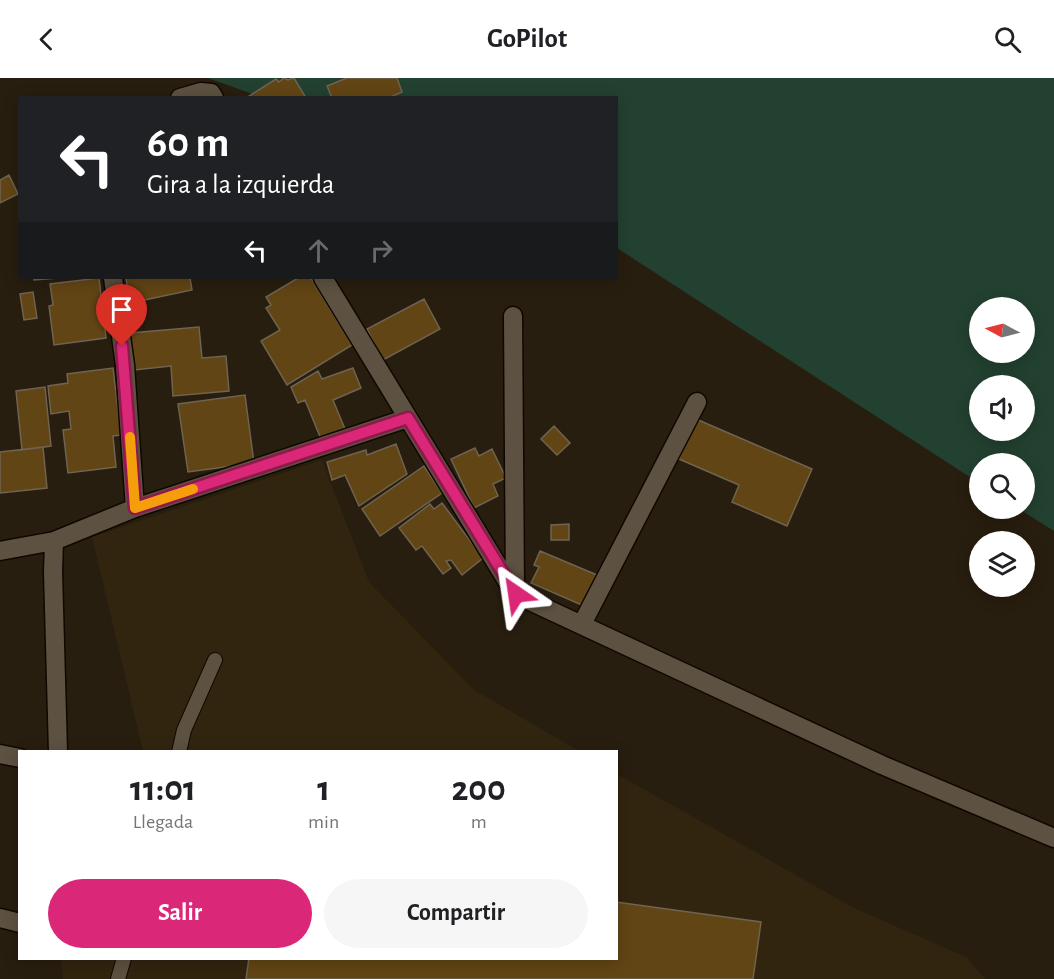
<!DOCTYPE html>
<html lang="es">
<head>
<meta charset="utf-8">
<style>
  body { margin:0; font-family:"Alegreya Sans",sans-serif; background:#f6f6f6; color:#202124; height:100vh; display:flex; flex-direction:column; font-size:22px; white-space:nowrap }
  * { box-sizing:border-box; margin:0 }
  p { font-size:20px; color:#757577 }
  .icon { flex:none; width:33px; height:33px; fill:none; stroke:currentColor; stroke-width:2; stroke-linecap:round; stroke-linejoin:round }
  .map { position:relative; flex:1; overflow:hidden }
  .panel { position:absolute; left:18px; top:672px; width:600px; height:210px; display:flex; flex-direction:column; background:#fff; border-radius:0px; box-shadow:0 3px 15px #0003 }
  .panel>* { flex:none }
  .top-card { position:absolute; left:18px; top:18px; width:600px; height:183px; border-radius:0px; box-shadow:0 3px 15px #0003; background:#202124; color:#fff; overflow:hidden }
  .needle { width:39px; rotate:277deg }
  .tools { position:absolute; left:969px; top:219px; display:grid; gap:12px }
  .tools a { display:grid; place-items:center; width:66px; height:66px; border-radius:50%; background:#fff; box-shadow:0 3px 15px #0003; font-size:30px }
  .pin { position:absolute; display:grid; place-items:center; width:51px; height:51px; color:#fff; margin:-62px -26px; border-radius:50% 50% 50% 0; rotate:-45deg; box-shadow:0 0 6px #0007 }
  .pin .icon { rotate:45deg }
  .me { position:absolute; width:66px; margin:-33px; rotate:328deg; stroke-linejoin:round; filter:drop-shadow(0 0 4px #0008) }
  .turn { display:flex; align-items:center; gap:21px; height:126px; padding:0 30px; font-size:27px }
  .turn .icon { width:78px; height:78px; stroke-width:2.5 }
  .turn b { display:block; font-size:42px; line-height:51px }
  .lanes { display:flex; align-items:center; height:57px; padding:0 30px; background:#0003; justify-content:center; gap:30px; direction:ltr }
  .lanes .off { opacity:.35 }
  .eta { display:flex; justify-content:space-evenly; align-items:center; height:102px; text-align:center }
  .eta b { font-size:36px; font-weight:600; line-height:42px }
  .cta { display:flex; gap:12px; margin-top:auto; padding:12px 30px }
  .cta a { flex:1; height:69px; border-radius:36px; background:#db2777; color:#fff; font-size:24px; font-weight:600; line-height:69px; text-align:center }
  .cta a+a { background:#f6f6f6; color:#202124 }
  header { display:flex; justify-content:space-between; align-items:center; height:78px; padding:0 30px; background:#fff; font-size:27px; font-weight:600 }
  .map>svg:first-child { display:block }
  .built { fill:#32250f }
  .green { fill:#234130; fill-rule:evenodd }
  .building { fill:#624514; stroke:#6f6352; stroke-width:1.5 }
  .lines { fill:none; stroke-linecap:round; stroke-linejoin:round }
  .lane-casing { stroke:#100800; stroke-width:16 }
  .street-casing { stroke:#100800; stroke-width:21 }
  .lane { stroke:#5d5241; stroke-width:14 }
  .street { stroke:#5d5241; stroke-width:18 }
  .route-casing { stroke:#8e194d; stroke-width:15 }
  .route { stroke:#db2777; stroke-width:10 }
  .slow { stroke:#f59e0b; stroke-width:10 }
</style>
</head>
<body>
<header><svg class="icon" aria-label="back" viewBox="0 0 24 24"><path d="M15 5l-7 7 7 7"/></svg>GoPilot<svg class="icon" aria-label="search" viewBox="0 0 24 24"><circle cx="10" cy="10" r="6"/><path d="M15 15l6 6"/></svg></header>
<div class="map">
<svg width="1054" height="901" viewBox="0 0 1054 901">
  <rect width="100%" height="100%" fill="#281e0f"/>
  <!-- built -->
  <path class="built" d="M322 382 369 504 474 612 579 673H143L92 459Z
    M617 696 854 830 966 879 985 901H63L61 881 616 880Z"/>
  <!-- green -->
  <path class="green" d="M208 0H1054V453L1019 431 1024 430V386H980L979 405 617 170 616 20 261 19ZM980 230H1024V274H980ZM980 308H1024V352H980Z"/>
  <!-- building -->
  <path class="building" d="M284 0 288 2 294 0 306 20H246L276 1 279 4Z
    M347 0H397L402 14 388 20H332L327 8Z
    M9 97 18 116 0 125V102Z
    M34 200H59L34 202Z
    M99 200 106 260 54 267 49 228 53 227 50 206Z
    M126 200H190L192 212 130 225Z
    M298 200H311L352 267 287 307 261 263 280 252 266 230 271 227 266 219Z
    M33 214 37 240 24 242 20 216Z
    M424 221 440 251 383 282 367 251Z
    M199 249 202 280 226 278 229 313 173 318 171 288 134 292 130 255Z
    M113 290 121 357 113 358 116 389 68 395 63 352 71 351 69 333 51 336 48 308 68 305 67 296Z
    M353 290 361 310 333 322 345 351 321 361 305 322 298 325 291 309 318 293 322 301Z
    M45 309 51 368 22 372 16 313Z
    M245 317 254 385 188 394 178 326Z
    M696 341 812 391 787 448 732 424 739 407 679 381Z
    M554 348 570 365 557 377 541 361Z
    M396 366 407 396 359 428 345 397 332 402 327 384 366 372 367 377Z
    M43 369 47 410 0 415V374Z
    M475 370 479 378 492 371 506 400 493 406 498 418 474 430 451 381Z
    M424 388 442 415 380 458 362 431Z
    M442 425 483 480 462 497 451 482 446 483 451 490 443 496 422 468 416 472 399 450 430 426 434 431Z
    M569 446V462H551V447Z
    M540 473 597 497 584 528 531 505 539 489 534 487Z
    M616 824 761 844 753 901H246L249 880H616Z"/>
  <g class="lines">
    <!-- lane casing -->
    <g class="lane-casing">
      <path id="lane" d="M179 674 184 652 215 582
        M118 901 124 880"/>
    </g>
    <!-- street casing -->
    <g class="street-casing">
      <path id="street" d="M180 20 201 14 211 15 214 20
        M113 200 125 287 135 430
        M513 238 515 514
        M408 340 515 516 882 687 1054 760
        M54 463 53 494 58 674
        M0 473 54 463 135 430 408 340 323 200
        M582 546 697 324
        M0 676 20 680
        M0 840 20 845"/>
    </g>
    <!-- lane -->
    <use href="#lane" class="lane"/>
    <!-- street -->
    <use href="#street" class="street"/>
  </g>
  <g class="lines">
    <!-- route casing -->
    <g class="route-casing">
      <path id="route" d="M122 268 135 430 408 340 516 516"/>
    </g>
    <!-- route -->
    <use href="#route" class="route"/>
    <!-- slow -->
    <path class="slow" d="M130 359 135 430 193 411"/>
  </g>
</svg>
<div class="tools">
<a><svg class="needle" viewBox="-14 -14 28 28"><path d="M0-13l5 13h-10z" fill="#e53935"/><path d="M0 13l5-13h-10z" fill="#757577"/></svg></a>
<a><svg class="icon" aria-label="sound" viewBox="0 0 24 24"><path d="M4 9h4l5-4v14l-5-4H4zM17 9q2 3 0 6"/></svg></a>
<a><svg class="icon" aria-label="search" viewBox="0 0 24 24"><circle cx="10" cy="10" r="6"/><path d="M15 15l6 6"/></svg></a>
<a><svg class="icon" aria-label="layers" viewBox="0 0 24 24"><path d="M12 4l9 5-9 5-9-5zM3 14l9 5 9-5"/></svg></a>
</div>
<div class="pin" style="left:122px;top:268px;background:#d93025"><svg class="icon" aria-label="arrive" viewBox="0 0 24 24"><path d="M6 21V4h12l-3 4 3 4H6"/></svg></div>
<svg class="me" style="left:516px;top:516px" viewBox="-20 -20 40 40"><path d="M0-17L14 15 0 8-14 15z" fill="#db2777" stroke="#fff" stroke-width="4"/></svg>
<div class="top-card">
<div class="turn"><svg class="icon" aria-label="left" viewBox="0 0 24 24"><path d="M17 20v-9H6M10 6l-5 5 5 5"/></svg><div><b>60 m</b>Gira a la izquierda</div></div>
<div class="lanes"><svg class="icon" aria-label="left" viewBox="0 0 24 24"><path d="M17 20v-9H6M10 6l-5 5 5 5"/></svg><svg class="icon off" aria-label="ahead" viewBox="0 0 24 24"><path d="M12 20V5M6 11l6-6 6 6"/></svg><svg class="icon off" aria-label="right" viewBox="0 0 24 24"><path d="M7 20v-9h11M14 6l5 5-5 5"/></svg></div>
</div>
<section class="panel">
<div class="eta">
<div><b>11:01</b><p>Llegada</p></div>
<div><b>1</b><p>min</p></div>
<div><b>200</b><p>m</p></div>
</div>
<div class="cta"><a>Salir</a><a>Compartir</a></div>
</section>
</div>
</body>
</html>
